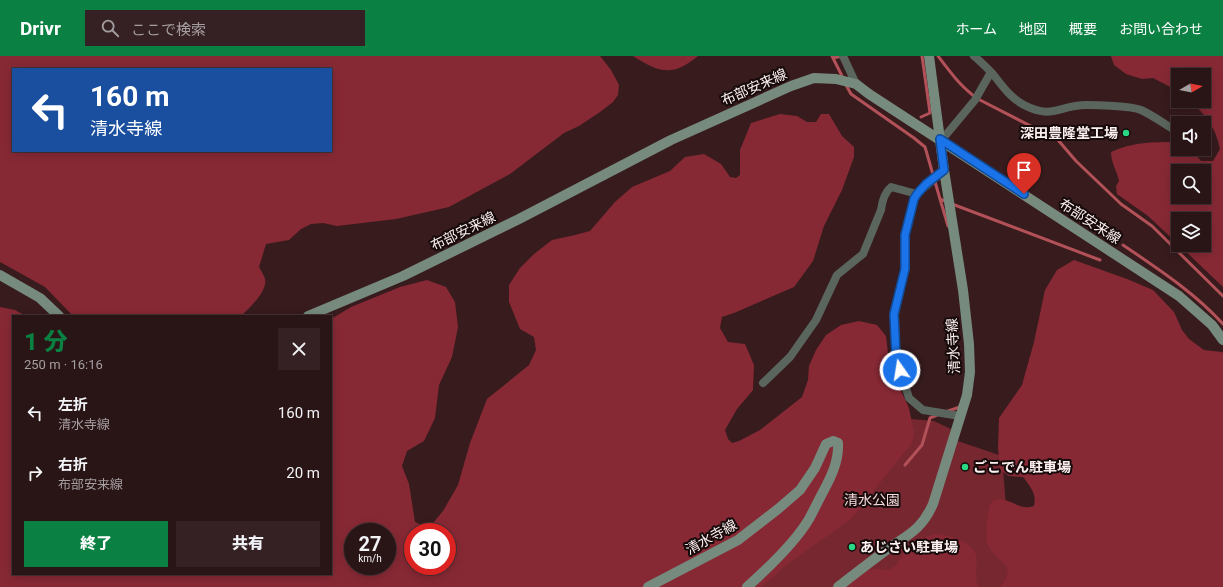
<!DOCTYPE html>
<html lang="ja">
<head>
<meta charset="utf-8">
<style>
  body { margin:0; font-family:Roboto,"Noto Sans JP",sans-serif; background:#352123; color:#f1f3f6; height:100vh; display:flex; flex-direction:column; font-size:15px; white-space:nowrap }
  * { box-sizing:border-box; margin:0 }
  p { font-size:13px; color:#a59ea1 }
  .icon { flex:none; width:22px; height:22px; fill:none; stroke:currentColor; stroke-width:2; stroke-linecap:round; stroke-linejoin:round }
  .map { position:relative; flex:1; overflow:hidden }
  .side { position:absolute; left:12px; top:259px; width:320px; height:260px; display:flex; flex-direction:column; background:#291416; border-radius:0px; box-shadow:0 2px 10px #0003,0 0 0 1px #453335 }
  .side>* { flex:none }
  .banner { position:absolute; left:12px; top:12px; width:320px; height:84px; border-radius:0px; box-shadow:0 2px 10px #0003,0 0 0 1px #453335; background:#1a4fa0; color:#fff; overflow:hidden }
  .needle { width:26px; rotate:81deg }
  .fabs { position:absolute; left:1171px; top:12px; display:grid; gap:8px }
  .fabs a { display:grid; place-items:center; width:40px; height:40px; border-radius:0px; background:#291416; box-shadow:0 2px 10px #0003,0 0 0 1px #453335; font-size:20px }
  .speed { position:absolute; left:344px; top:467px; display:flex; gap:8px; font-size:20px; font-weight:700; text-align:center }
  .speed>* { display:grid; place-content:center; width:52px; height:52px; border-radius:50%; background:#291416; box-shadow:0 2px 10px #0003,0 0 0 1px #453335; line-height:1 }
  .speed small { font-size:10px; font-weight:400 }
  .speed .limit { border:6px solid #d22; background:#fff; color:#111 }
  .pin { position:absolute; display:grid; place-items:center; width:34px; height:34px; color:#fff; margin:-41px -17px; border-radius:50% 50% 50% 0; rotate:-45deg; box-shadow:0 0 4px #0007 }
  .pin .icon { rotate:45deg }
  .me { position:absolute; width:44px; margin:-22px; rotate:347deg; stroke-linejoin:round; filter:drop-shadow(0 0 3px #0008) }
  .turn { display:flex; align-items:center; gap:14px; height:84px; padding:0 12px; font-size:18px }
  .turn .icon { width:52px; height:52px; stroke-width:2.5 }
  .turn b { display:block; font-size:28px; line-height:34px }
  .round { display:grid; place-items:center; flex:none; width:42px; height:42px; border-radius:0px; background:#352123 }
  .overview { display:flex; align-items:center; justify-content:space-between; height:68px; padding:0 12px }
  h1 { font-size:24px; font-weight:800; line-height:30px; color:#0b8043 }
  .cta { display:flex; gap:8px; margin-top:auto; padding:8px 12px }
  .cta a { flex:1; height:46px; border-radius:0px; background:#0b8043; color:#fff; font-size:16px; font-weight:800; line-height:46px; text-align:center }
  .cta a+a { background:#352123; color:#f1f3f6 }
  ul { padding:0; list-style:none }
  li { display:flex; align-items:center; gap:12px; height:60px; padding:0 12px }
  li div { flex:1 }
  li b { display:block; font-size:15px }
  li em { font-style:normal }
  header { display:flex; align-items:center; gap:24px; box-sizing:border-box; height:56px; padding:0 20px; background:#0b8043; color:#fff }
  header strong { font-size:19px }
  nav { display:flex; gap:22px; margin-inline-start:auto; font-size:14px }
  .search { width:280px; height:36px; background:#352123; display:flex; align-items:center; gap:10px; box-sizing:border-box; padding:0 14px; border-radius:0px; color:#a59ea1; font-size:15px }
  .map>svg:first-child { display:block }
  .green { fill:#762730 }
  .forest { fill:#872935; fill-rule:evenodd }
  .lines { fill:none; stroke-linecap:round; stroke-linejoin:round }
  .stream { stroke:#b35158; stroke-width:3 }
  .minor { stroke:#59655d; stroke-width:8 }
  .secondary { stroke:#768a7d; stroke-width:10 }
  .route-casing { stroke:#114b97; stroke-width:10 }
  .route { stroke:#1a73e8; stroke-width:7 }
  .poi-dot { fill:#28d885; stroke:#160a0a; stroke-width:1.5 }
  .labels { text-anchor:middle; stroke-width:4; stroke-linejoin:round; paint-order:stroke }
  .street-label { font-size:14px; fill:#fcf0f0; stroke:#160a0a }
  .poi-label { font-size:14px; font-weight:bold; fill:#fcf0f0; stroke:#160a0a; text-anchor:start }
  .park-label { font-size:14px; fill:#f6d9da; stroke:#160a0a }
</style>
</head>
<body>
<header>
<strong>Drivr</strong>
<div class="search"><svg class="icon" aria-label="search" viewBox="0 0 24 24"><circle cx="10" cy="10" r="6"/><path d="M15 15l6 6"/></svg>ここで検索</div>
<nav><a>ホーム</a><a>地図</a><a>概要</a><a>お問い合わせ</a></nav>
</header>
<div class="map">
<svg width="1223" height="531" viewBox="0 0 1223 531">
  <rect width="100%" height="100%" fill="#371b1d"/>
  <!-- green -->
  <path class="green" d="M911 363 934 365 951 373 949 382 1002 400 1006 450 1017 531H495Z"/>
  <!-- forest -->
  <path class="forest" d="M0 0H600L611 14 619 29 618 39 613 46 600 56 579 70 564 77 510 118 449 151 396 163 337 170 323 167 311 168 301 173 289 184 266 188 259 211C261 215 264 219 265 223 268 235 249 252 241 260H73L45 231 0 206ZM13 13H331V95H13Z
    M633 0H698C672 21 660 17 633 0Z
    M1111 0H1223V231L1179 189H1204V163H1178V188L1148 160 1117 138 1116 130 1119 125C1117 115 1111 107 1111 96 1132 86 1153 86 1176 86L1178 87V93C1191 93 1193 95 1201 105H1213L1220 93C1216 72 1206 60 1191 45H1204V19H1178V35L1153 22 1142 23 1126 18 1114 9ZM1178 115H1204V141H1178Z
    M780 58 797 60 807 66H816L821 58H829L842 80 854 91V101L842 134 824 170 813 205 794 231 734 257 722 261 720 272 728 286 745 288 754 309 753 334 737 353 725 374 728 383 732 387 739 385 760 374 802 341 808 324 809 310 816 294 826 279 841 269 859 265 877 269 886 280 888 297 894 320 909 352 914 376 912 387 851 463 789 507 761 531H0V251L15 254 26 260H13V518H331V263L351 251 400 231 427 224 446 231 455 246 458 271 452 301 439 329 435 362 424 385 407 395 402 410 409 428 415 466 424 470 433 467 443 455 458 429 470 387 487 343 529 309 536 294 534 281 520 273 509 246V229L520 212 534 198 552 184 575 179 590 175 615 146 632 131 670 115 685 101 704 98 721 108 730 121 736 122 740 119V94L751 67ZM353 476H387V510H353ZM413 476H447V510H413Z
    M1074 204 1127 223 1153 234 1174 256 1182 274 1189 283 1204 294 1222 296 1223 297V531H1000C1020 508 996 506 988 490 985 484 987 460 989 452 989 449 991 447 993 444 1011 440 1018 456 1034 450 1037 438 1030 430 1023 421L1009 420 1000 414 998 392 999 362 1022 329 1034 286 1045 234 1057 214Z
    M935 478C948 479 972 485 976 499 978 510 974 521 978 531H843C860 519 866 509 888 514L896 510 907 490 922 482Z"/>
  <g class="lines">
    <!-- stream -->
    <path class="stream" d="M832 0 843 22
      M938 0C950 16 961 31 978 43L1058 84 1076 105 1121 148 1152 170 1223 240
      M833 2 843 0
      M846 29 851 38 914 82 925 91 940 143 947 146
      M921 61 930 57 922 0
      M940 143 948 170
      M952 148 1100 204
      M1123 189C1158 213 1194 236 1223 268
      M948 355 960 351V349
      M905 409 922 389 930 362 937 359"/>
    <!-- minor -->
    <path class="minor" d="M843 0 856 28
      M974 0C980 5 986 11 992 17 1002 29 1009 41 1024 49 1053 64 1059 49 1086 49 1098 49 1131 50 1141 54 1154 60 1166 69 1178 76
      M940 83 945 80 975 44 991 16
      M917 138 914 143 905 179V213L895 258 896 300 909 342 923 354 960 360
      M763 327 790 301 816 264 837 219 863 198 881 154C882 146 885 136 891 131L917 138 944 114"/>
    <!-- secondary -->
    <path class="secondary" d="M0 219 40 242 59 260
      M308 260 403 220 519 163 671 84 791 30 814 22 836 23 856 28 869 38 1179 240 1212 269 1223 284
      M648 531 738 484 778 453 800 434 815 412 826 388 833 385 838 387C839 405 831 421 823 436 818 445 814 454 809 463 796 485 766 514 747 531
      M838 531C853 519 869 507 885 495 907 479 921 475 933 448L967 339 970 316 969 288 963 234 944 114 929 0"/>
  </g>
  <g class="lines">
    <!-- route casing -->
    <g class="route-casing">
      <path id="route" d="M900 314 896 300 894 258 905 213V179L914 143 917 138 926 128 944 114 940 83 1024 138"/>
    </g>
    <!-- route -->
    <use href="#route" class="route"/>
  </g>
  <!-- markers -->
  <g class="poi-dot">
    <circle cx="1126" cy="77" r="4"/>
    <circle cx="965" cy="411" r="4"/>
    <circle cx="852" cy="491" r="4"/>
  </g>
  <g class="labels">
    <!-- street labels -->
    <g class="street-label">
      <text transform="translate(754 31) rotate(-24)" y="5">布部安来線</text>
      <text transform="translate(1090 165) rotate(33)" y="5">布部安来線</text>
      <text transform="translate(463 175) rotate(-26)" y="5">布部安来線</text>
      <text transform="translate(953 290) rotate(-93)" y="5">清水寺線</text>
      <text transform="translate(711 481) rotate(-29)" y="5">清水寺線</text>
    </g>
    <!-- poi labels -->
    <g class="poi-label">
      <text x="1118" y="82" text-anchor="end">深田豊隆堂工場</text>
      <text x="973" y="416">ごこでん駐車場</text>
      <text x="860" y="496">あじさい駐車場</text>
    </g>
    <!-- park labels -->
    <g class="park-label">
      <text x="872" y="449">清水公園</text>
    </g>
  </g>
</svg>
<div class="fabs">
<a><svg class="needle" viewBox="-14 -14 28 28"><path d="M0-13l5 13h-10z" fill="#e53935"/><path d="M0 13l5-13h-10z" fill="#a59ea1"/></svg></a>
<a><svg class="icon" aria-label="sound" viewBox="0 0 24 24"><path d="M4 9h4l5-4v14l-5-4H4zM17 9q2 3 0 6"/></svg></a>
<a><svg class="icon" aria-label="search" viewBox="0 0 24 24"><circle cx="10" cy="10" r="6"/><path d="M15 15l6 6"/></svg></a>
<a><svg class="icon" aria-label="layers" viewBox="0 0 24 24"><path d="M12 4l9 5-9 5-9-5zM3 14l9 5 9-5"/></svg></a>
</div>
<div class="speed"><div>27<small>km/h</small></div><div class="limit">30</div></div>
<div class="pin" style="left:1024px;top:138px;background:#d93025"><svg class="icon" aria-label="arrive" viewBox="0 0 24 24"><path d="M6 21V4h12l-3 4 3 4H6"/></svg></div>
<svg class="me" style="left:900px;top:314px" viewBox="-20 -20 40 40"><circle r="17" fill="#1a73e8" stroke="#fff" stroke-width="3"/><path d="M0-11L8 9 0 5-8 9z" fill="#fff"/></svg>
<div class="banner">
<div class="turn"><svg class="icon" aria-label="left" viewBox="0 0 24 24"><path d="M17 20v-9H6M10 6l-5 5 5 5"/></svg><div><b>160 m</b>清水寺線</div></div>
</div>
<section class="side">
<div class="overview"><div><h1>1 分</h1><p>250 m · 16:16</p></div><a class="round"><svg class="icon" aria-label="close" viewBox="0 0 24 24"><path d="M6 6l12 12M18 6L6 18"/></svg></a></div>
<ul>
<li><svg class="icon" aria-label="left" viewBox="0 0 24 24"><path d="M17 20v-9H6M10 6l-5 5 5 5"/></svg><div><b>左折</b><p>清水寺線</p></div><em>160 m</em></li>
<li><svg class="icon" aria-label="right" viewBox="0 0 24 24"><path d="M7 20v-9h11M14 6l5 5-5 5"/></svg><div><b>右折</b><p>布部安来線</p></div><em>20 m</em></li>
</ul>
<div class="cta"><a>終了</a><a>共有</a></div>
</section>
</div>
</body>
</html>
